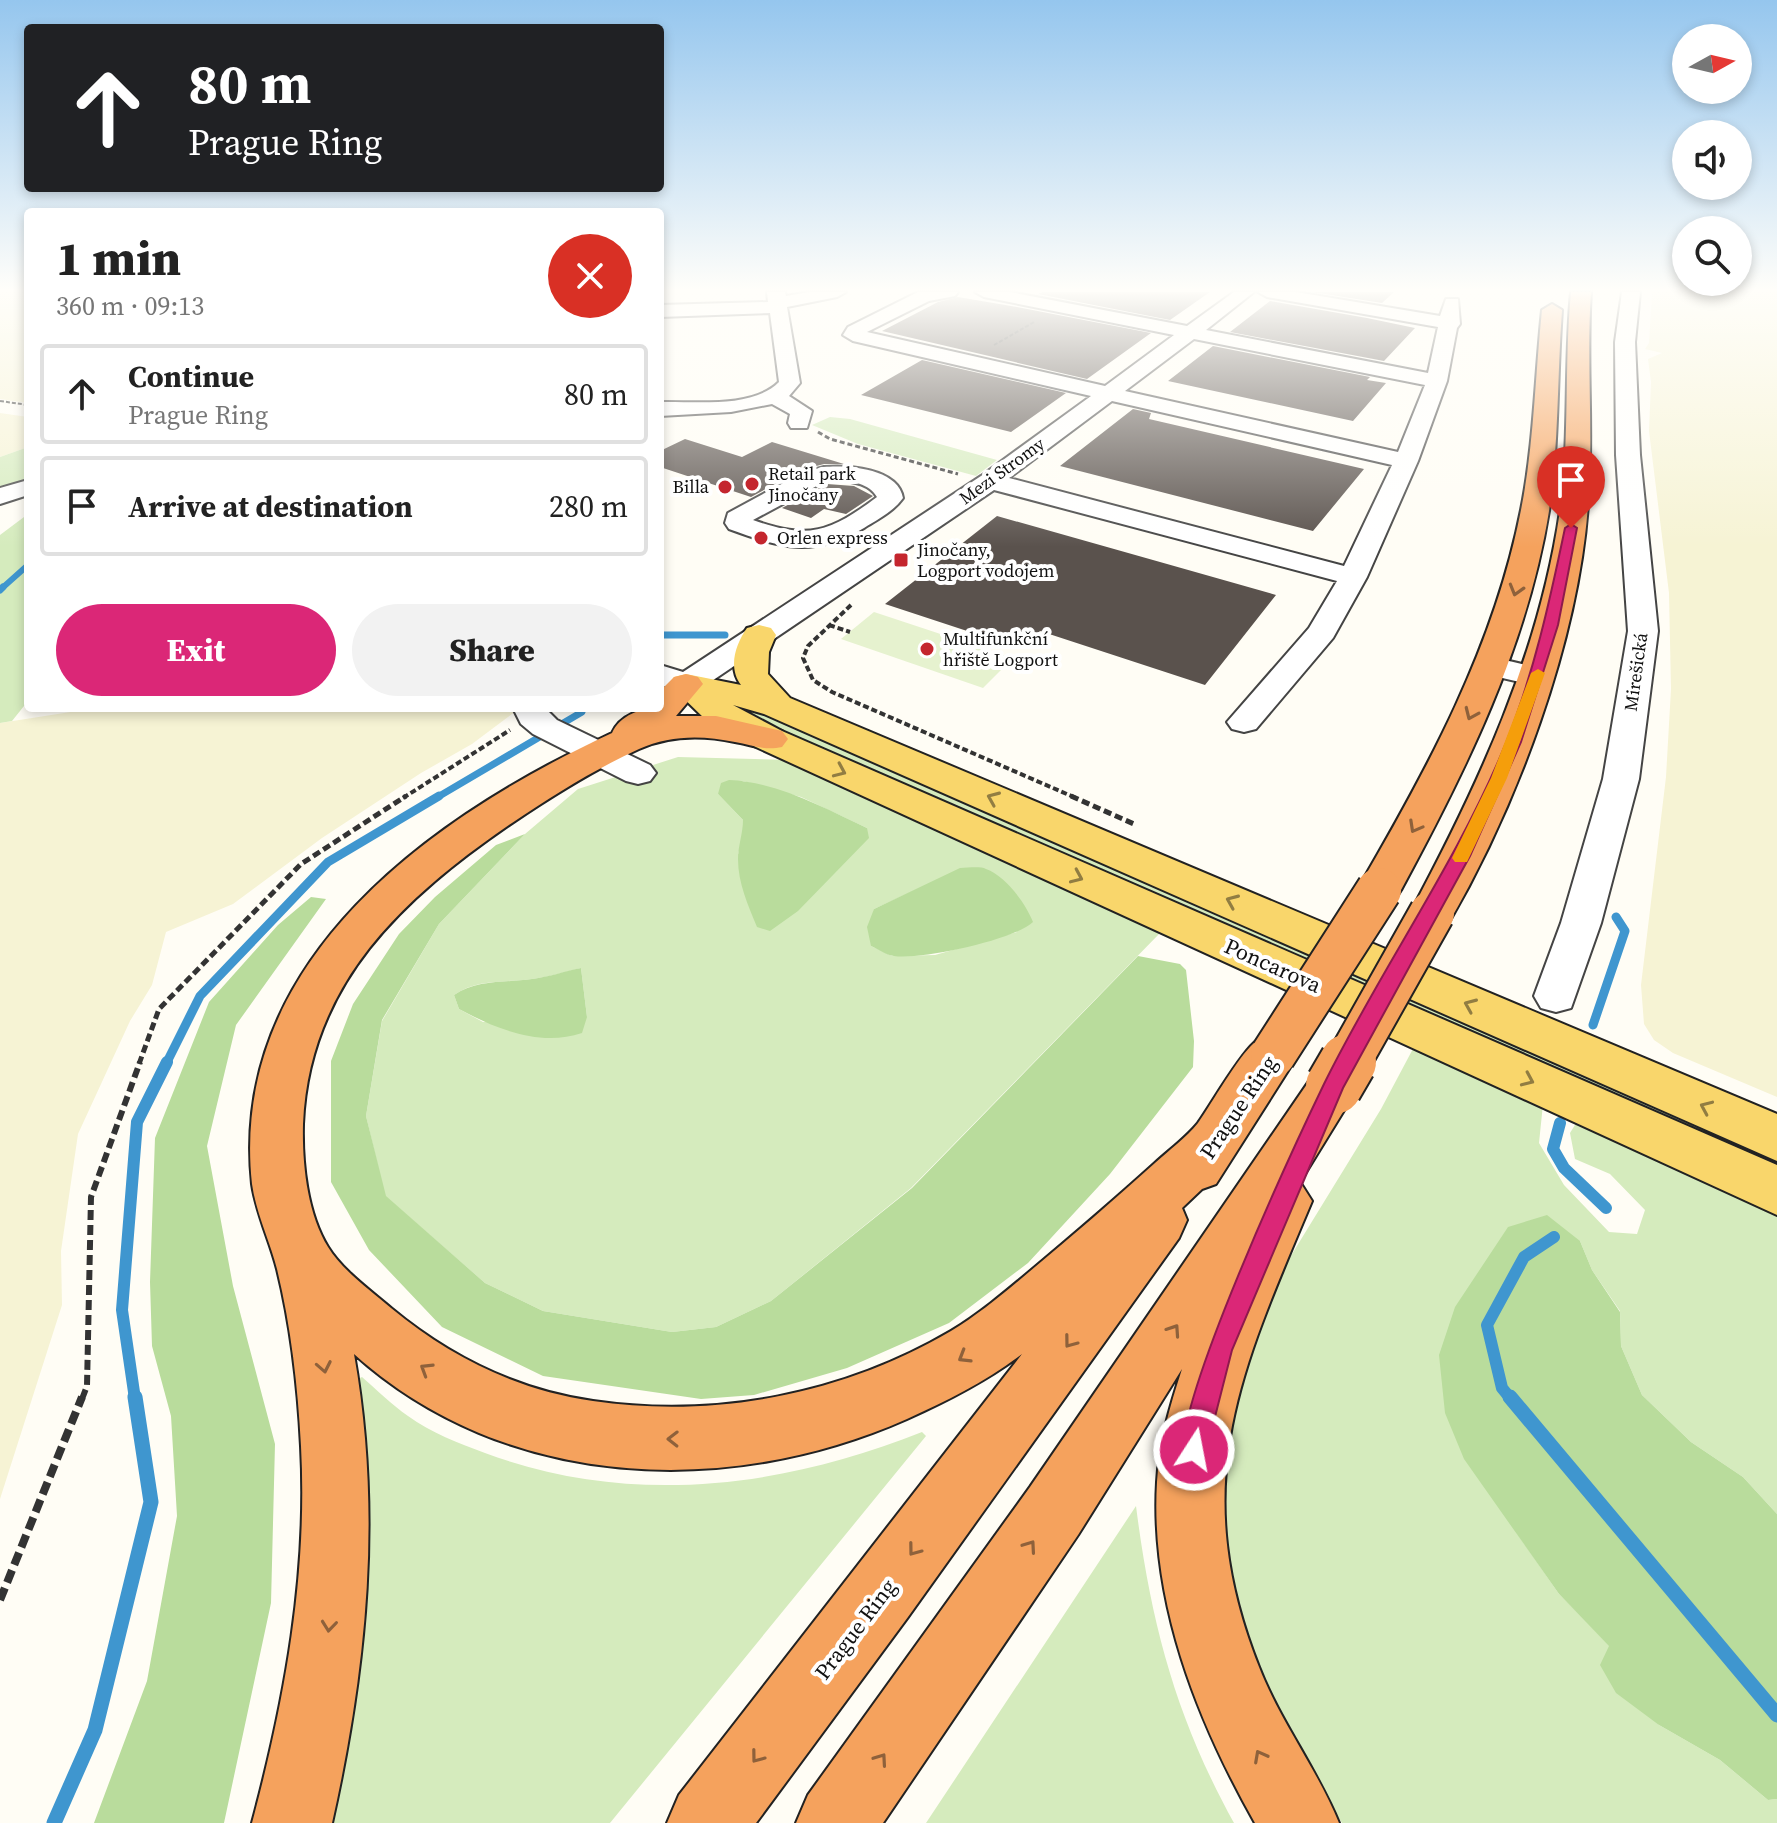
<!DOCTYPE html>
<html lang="en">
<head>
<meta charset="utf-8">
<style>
  body { margin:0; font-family:"Source Serif 4",serif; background:#f2f2f2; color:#222; height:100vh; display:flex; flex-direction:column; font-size:30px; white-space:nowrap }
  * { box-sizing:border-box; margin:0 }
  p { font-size:26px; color:#767676 }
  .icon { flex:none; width:44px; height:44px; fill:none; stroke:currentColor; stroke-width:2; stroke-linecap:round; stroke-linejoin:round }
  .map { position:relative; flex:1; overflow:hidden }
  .panel { position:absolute; left:24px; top:208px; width:640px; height:504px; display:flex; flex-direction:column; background:#fff; border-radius:8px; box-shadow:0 4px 12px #0003 }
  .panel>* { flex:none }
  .guide { position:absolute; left:24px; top:24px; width:640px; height:168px; border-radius:8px; box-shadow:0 4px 12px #0003; background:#202124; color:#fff; overflow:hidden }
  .needle { width:52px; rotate:82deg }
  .fabs { position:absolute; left:1672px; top:24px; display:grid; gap:16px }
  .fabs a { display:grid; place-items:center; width:80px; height:80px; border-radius:50%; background:#fff; box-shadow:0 4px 12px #0003; font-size:40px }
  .pin { position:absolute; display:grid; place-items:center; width:68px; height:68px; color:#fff; margin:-82px -34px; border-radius:50% 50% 50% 0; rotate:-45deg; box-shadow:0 0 8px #0007 }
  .pin .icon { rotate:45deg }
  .me { position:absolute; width:88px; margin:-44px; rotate:11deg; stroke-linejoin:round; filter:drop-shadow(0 0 6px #0008) }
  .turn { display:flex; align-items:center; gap:28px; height:168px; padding:0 32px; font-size:36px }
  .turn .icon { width:104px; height:104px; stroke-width:2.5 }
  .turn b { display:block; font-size:56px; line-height:68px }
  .round { display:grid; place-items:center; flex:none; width:84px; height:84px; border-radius:42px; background:#f2f2f2 }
  .summary { display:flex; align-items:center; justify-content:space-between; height:136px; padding:0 32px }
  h1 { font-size:48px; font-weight:800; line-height:60px }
  .primary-button { display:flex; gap:16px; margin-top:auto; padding:16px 32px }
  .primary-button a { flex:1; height:92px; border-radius:48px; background:#db2777; color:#fff; font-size:32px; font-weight:800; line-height:92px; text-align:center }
  .primary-button a+a { background:#f2f2f2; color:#222 }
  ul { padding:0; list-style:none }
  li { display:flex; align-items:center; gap:24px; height:100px; margin:0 16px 12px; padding:0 16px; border:4px solid #e0e0e0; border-radius:8px }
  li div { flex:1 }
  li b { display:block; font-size:30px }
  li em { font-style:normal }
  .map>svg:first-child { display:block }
  .farmland { fill:#f6f3d4 }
  .green { fill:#d5ebbd; fill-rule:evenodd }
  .forest { fill:#b9dc9c }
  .pitch { fill:#e6f2cf }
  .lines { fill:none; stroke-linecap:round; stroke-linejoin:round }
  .stream-far4 { stroke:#3f96cf; stroke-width:6 }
  .stream-far3 { stroke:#3f96cf; stroke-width:7 }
  .stream-far2 { stroke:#3f96cf; stroke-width:9 }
  .stream-far1 { stroke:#3f96cf; stroke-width:12 }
  .stream { stroke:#3f96cf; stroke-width:15 }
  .building { fill:#5a524d }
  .minor-casing { stroke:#444; stroke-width:4 }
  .major-casing { stroke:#222; stroke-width:4 }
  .highway-casing { stroke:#222; stroke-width:4 }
  .path-far5 { stroke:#333; stroke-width:2; stroke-dasharray:4 2; stroke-linecap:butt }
  .path-far4 { stroke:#333; stroke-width:3; stroke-dasharray:5 3; stroke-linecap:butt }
  .path-far3 { stroke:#333; stroke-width:4; stroke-dasharray:6 3; stroke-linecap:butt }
  .path-far2 { stroke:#333; stroke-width:5; stroke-dasharray:8 4; stroke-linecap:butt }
  .path-far1 { stroke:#333; stroke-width:6; stroke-dasharray:10 5; stroke-linecap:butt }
  .path { stroke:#333; stroke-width:8; stroke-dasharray:13 6; stroke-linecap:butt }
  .minor { fill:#fff; fill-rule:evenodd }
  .major { fill:#f9d66b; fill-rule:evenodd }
  .highway { fill:#f5a25d; fill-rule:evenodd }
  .highway-bridge-far1-casing { stroke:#222; stroke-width:48; stroke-linecap:butt }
  .highway-bridge-casing { stroke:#222; stroke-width:60; stroke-linecap:butt }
  .highway-bridge-far1 { stroke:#f5a25d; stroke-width:44 }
  .highway-bridge { stroke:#f5a25d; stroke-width:56 }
  .oneway { stroke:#8e613b }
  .oneway2 { stroke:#917d42 }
  .route { fill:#db2777; stroke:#8e194d; stroke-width:2 }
  .slow { fill:#f59e0b }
  .poi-dot { fill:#c4262e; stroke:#fff; stroke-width:3 }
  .labels { text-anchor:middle; stroke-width:8; stroke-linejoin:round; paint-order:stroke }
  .far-street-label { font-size:18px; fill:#111; stroke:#fff }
  .far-poi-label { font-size:18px; fill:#111; stroke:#fff; text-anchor:start }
  .street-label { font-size:22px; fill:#111; stroke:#fff }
</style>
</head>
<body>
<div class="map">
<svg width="1777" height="1823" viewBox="0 0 1777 1823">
  <rect width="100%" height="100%" fill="#fffdf5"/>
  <!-- farmland -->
  <path class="farmland" d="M0 292H28V403L0 399Z
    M1652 292H1777V1097L1673 1053 1654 1040 1644 1024 1641 985 1666 777 1671 689 1669 593 1649 431 1651 382 1648 359 1662 353 1645 349 1649 343Z
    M0 413 28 417V447L0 457Z
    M96 708H520L472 744 421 773 322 838 233 904 166 932 152 985 130 1021 78 1134 61 1251 62 1305 0 1499V723Z"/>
  <!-- green -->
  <path class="green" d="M830 417 850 419 997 460 976 476 858 444 812 425Z
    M28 447V479L0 487V457Z
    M28 514V701L12 721 0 723V535Z
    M748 706 1777 1152V1174L743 715 741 711Z
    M678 757 794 760 1160 933 911 1188 771 1301 716 1327 672 1332 543 1311 485 1283 385 1196 366 1116 382 1021 439 924 525 834 578 789ZM743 781 801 797 867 828 738 854 743 838V820L718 794ZM924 886 1017 932 935 955 892 956 871 946 874 909ZM581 968 587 1017 483 1022 459 1009 454 995C478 978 505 983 532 979 549 977 565 972 581 968Z
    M1415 1045 1543 1104 1539 1143 1564 1185 1609 1232 1637 1234 1645 1210 1610 1174 1575 1159 1570 1133 1578 1120 1777 1213V1514L1743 1477 1691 1442 1642 1395 1621 1346 1620 1311 1592 1270 1580 1241 1516 1532 1559 1594 1610 1646 1659 1725 1720 1760 1768 1800 1777 1799V1823H1342L1286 1737 1237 1625 1220 1542 1219 1460 1235 1393 1273 1285 1381 1109Z
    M362 1377C377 1390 392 1405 408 1416 431 1433 459 1443 485 1453 629 1507 782 1488 922 1432L926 1436 610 1823H323L354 1381Z
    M1136 1506C1151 1624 1176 1718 1234 1823H926Z"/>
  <!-- forest -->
  <path class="forest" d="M729 780C778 782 824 808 867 828L869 838 798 911 770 931 757 927C748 905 738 883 738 859 738 846 743 833 743 820L718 794 721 783Z
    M525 834 439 924 382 1020 366 1116 386 1196 485 1283 543 1311 672 1332 716 1327 771 1301 912 1188 1138 956 1180 964 1186 970 1194 1041 1193 1067 1110 1174 1028 1263 949 1323 847 1368 754 1395 701 1399 543 1376 442 1327 369 1250 331 1182V1061L353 1004 399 934 435 897 496 845Z
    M960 868C968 868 980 866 986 869 1006 876 1026 904 1033 922 1014 940 921 960 894 956 886 955 878 949 871 946L867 927 874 909Z
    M311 897 326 899 236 1025 207 1146 233 1286 275 1444 271 1603 224 1823H94L147 1681 177 1516 171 1416 152 1346 150 1282 155 1138 209 1002 278 925Z
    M581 968 587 1017 582 1033C540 1047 496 1029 459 1009L454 995C478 979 505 983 532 979 549 977 565 971 581 968Z
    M1547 1215 1580 1241 1592 1270 1620 1312 1621 1346 1642 1395 1691 1442 1743 1477 1777 1514V1799L1768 1800 1720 1760 1659 1725 1616 1693 1600 1665 1609 1646 1559 1594 1464 1459 1445 1413 1439 1355 1455 1307 1508 1227Z"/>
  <!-- pitch -->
  <path class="pitch" d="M874 612 1013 658 983 688 841 639Z"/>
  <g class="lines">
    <!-- stream-far4 -->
    <path class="stream-far4" d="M1 589 28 565"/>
    <!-- stream-far3 -->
    <path class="stream-far3" d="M0 590 3 587
      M660 635H725
      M436 798 582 712 583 708"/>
    <!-- stream-far2 -->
    <path class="stream-far2" d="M1593 1025 1625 931 1616 917
      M166 1064 200 996 328 862 439 796"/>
    <!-- stream-far1 -->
    <path class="stream-far1" d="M1560 1123 1553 1149 1564 1168 1606 1208
      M135 1399 122 1310 137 1122 167 1062
      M1511 1399 1502 1388 1487 1325 1524 1257 1554 1237"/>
    <!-- stream -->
    <path class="stream" d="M1510 1397 1777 1715
      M54 1823 95 1730 151 1502 135 1397"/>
  </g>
  <!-- building -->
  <path class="building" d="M1043 292H1210L1170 320 1038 294Z
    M1312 292H1394L1382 303Z
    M958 297 1017 307 1151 333 1087 379 882 331 938 302Z
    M1270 301 1367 318 1415 328 1384 361 1230 332Z
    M1213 346 1370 377 1367 380 1386 383 1353 421 1168 381Z
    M922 360 1066 393 1011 432 861 395Z
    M1133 409 1151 413 1149 419 1364 469 1313 531 1060 466Z
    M685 439 742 457 772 442 844 464H824L801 470 751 497 660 467V451Z
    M827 484 854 486 873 496 846 514 824 509 811 518 782 508Z
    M997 516 1160 562 1276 595 1205 685 1040 631 1022 649 885 604Z"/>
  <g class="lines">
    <!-- minor casing -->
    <g class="minor-casing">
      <path id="minor" d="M767 292H785L786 296 809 292H846L837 297 787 307 800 383 789 396 812 411 807 428H791L788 423 790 414 772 404 731 412 660 416V402C695 401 752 409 779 382L770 313 660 317V305L768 302Z
        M918 292H958L955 296 929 301 867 332 1105 386 1174 335 984 297 975 292H1010L1187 326 1234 292H1254L1206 330 1428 373 1438 327 1267 297 1258 292H1296L1440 316 1446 299H1458L1460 324 1457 328 1447 381 1418 461 1367 577 1333 638 1256 729 1244 732 1232 729 1227 722 1309 628 1337 581 994 490 697 691 686 694 660 685V665L683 672 981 476 1091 396 853 341 843 335 848 327ZM1194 339 1425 385 1398 452 1125 391ZM1112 401 1392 465 1344 566 1009 478Z
        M1622 292H1640L1635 342 1640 455 1658 631 1639 779 1601 923 1571 1008 1556 1012 1541 1008 1534 996 1561 923 1603 779 1628 631 1616 455 1615 342Z
        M824 467C847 465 898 468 903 498 893 512 878 519 864 528 813 558 781 548 729 529L725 523 728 513 802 473ZM826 481C844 480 868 481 877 497 830 532 809 540 753 520Z
        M28 480V495L0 504V488Z
        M1492 657 1548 670 1553 677 1548 684 1537 686 1481 673 1476 666 1481 659Z
        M513 708H545L557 720 650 765 656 773 650 781 638 784 626 781 533 734 521 724Z"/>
    </g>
    <!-- major casing -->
    <g class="major-casing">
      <path id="major" d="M759 625 771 628 776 635 769 652 768 674 790 698 1777 1114V1161L764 714 733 705 782 731 1777 1165V1215L756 747 706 720 669 684 674 677 686 674 741 685C728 668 735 645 747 628Z"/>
    </g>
    <!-- highway casing -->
    <g class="highway-casing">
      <path id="highway" d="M1571 292H1591C1586 363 1594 434 1588 505 1578 643 1517 805 1448 924L1432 929 1416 924 1410 913C1478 786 1539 655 1560 511 1570 438 1564 365 1571 292Z
        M1552 304 1562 310C1557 377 1559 445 1549 511 1527 647 1466 770 1401 890L1394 901 1379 905 1364 901 1357 890C1427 770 1494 648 1521 510 1534 445 1535 377 1542 310Z
        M686 674 698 677 703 684 676 716H716L782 731 788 739 782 747C765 751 752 745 735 742 702 735 670 735 639 749 595 769 552 796 512 823 404 897 309 983 303 1124 302 1163 307 1213 328 1247 342 1270 371 1291 391 1308 450 1357 517 1390 593 1401 716 1419 844 1394 951 1331 979 1314 1004 1293 1029 1272 1072 1236 1114 1200 1155 1163 1169 1150 1186 1138 1198 1123 1212 1103 1238 1057 1254 1043 1266 1033 1278 1037 1291 1041L1298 1055 1216 1184 1202 1189 1182 1208 1187 1220 1179 1238 908 1617 756 1823H667L679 1795 1022 1354C987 1381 947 1401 907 1419 727 1499 505 1490 354 1354 382 1512 367 1667 332 1823H252C285 1700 308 1574 301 1446 298 1387 291 1326 277 1269 270 1241 256 1213 252 1184 228 960 433 816 612 733 620 715 641 708 660 708V691L674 677Z
        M1334 1065 1352 1071 1359 1086 1300 1182 1312 1201C1241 1370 1186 1483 1259 1667 1280 1721 1317 1769 1339 1823H1255C1197 1720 1150 1602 1157 1482 1159 1443 1170 1406 1182 1369L1078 1535 883 1823H796L808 1795 1030 1487 1316 1071Z"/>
    </g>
    <!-- path-far5 -->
    <path class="path-far5" d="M994 345 1034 322
      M0 401 28 405"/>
    <!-- path-far4 -->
    <path class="path-far4" d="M818 432 830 439 958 474"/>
    <!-- path-far3 -->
    <path class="path-far3" d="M851 605 808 646 803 658 813 680 832 692 1076 798
      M829 625 850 632
      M403 798 510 730"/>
    <!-- path-far2 -->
    <path class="path-far2" d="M1071 796 1134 824
      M139 1064 159 1009 301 864 406 796"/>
    <!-- path-far1 -->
    <path class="path-far1" d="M82 1399 87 1386 91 1197 140 1062"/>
    <!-- path -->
    <path class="path" d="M0 1600 82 1397"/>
    <!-- minor -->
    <use href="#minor" class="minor"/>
    <!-- major -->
    <use href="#major" class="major"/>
    <!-- highway -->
    <use href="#highway" class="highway"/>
    <!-- highway-bridge-far1 casing -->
    <g class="highway-bridge-far1-casing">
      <path id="highway-bridge-far1" d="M1273 1055 1379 890
        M1347 1064 1432 913"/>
    </g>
    <!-- highway-bridge casing -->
    <g class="highway-bridge-casing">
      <path id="highway-bridge" d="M1334 1086 1348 1062"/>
    </g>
    <!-- highway-bridge-far1 -->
    <use href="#highway-bridge-far1" class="highway-bridge-far1"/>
    <!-- highway-bridge -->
    <use href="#highway-bridge" class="highway-bridge"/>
  </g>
  <!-- one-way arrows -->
  <defs><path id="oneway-chevron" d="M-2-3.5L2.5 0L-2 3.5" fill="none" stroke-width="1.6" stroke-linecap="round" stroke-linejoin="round" transform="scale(2)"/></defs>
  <g class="oneway">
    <use href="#oneway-chevron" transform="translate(1516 590) rotate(106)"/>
    <use href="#oneway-chevron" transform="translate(1471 714) rotate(114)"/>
    <use href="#oneway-chevron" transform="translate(1415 827) rotate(119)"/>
    <use href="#oneway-chevron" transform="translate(1174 1330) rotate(-56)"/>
    <use href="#oneway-chevron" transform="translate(1070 1342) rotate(127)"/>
    <use href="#oneway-chevron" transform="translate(964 1357) rotate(149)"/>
    <use href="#oneway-chevron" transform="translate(324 1367) rotate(79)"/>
    <use href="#oneway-chevron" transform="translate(426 1369) rotate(-148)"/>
    <use href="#oneway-chevron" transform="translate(673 1439) rotate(-179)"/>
    <use href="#oneway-chevron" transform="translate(1030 1546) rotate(-55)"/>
    <use href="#oneway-chevron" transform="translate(914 1550) rotate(127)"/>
    <use href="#oneway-chevron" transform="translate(329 1626) rotate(96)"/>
    <use href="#oneway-chevron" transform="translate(1260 1756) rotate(-118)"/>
    <use href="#oneway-chevron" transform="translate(757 1757) rotate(127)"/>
    <use href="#oneway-chevron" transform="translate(881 1759) rotate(-55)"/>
  </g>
  <g class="oneway2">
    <use href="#oneway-chevron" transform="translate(840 771) rotate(24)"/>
    <use href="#oneway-chevron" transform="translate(993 798) rotate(-157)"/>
    <use href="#oneway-chevron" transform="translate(1077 877) rotate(24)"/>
    <use href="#oneway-chevron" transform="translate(1232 901) rotate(-157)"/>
    <use href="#oneway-chevron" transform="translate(1470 1005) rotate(-157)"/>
    <use href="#oneway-chevron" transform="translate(1528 1080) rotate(24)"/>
    <use href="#oneway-chevron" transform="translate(1706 1107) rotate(-156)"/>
  </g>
  <!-- sky -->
  <linearGradient id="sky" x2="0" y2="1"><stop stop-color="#95c6ee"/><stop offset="0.53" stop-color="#fffefa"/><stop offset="1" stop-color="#fffefa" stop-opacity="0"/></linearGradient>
  <rect width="1777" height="547" fill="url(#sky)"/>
  <!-- route -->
  <path class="route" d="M1571 524 1577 528 1558 625 1521 742 1470 856 1343 1088 1232 1350 1204 1460 1194 1464 1185 1460C1167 1417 1298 1138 1324 1084 1381 968 1457 863 1506 743 1534 673 1550 600 1565 528Z"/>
  <!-- slow -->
  <path class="slow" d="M1538 669 1545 673 1507 778 1467 862H1455L1452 858 1491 778 1531 673Z"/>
  <!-- markers -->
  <g class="poi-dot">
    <circle cx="752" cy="484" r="8"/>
    <circle cx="725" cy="487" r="8"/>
    <circle cx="761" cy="538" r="8"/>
    <rect x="893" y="552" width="16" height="16" rx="4"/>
    <circle cx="927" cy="649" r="8"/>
  </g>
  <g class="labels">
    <!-- far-street labels -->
    <g class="far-street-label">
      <text transform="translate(1002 471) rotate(-36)" y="6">Mezi Stromy</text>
      <text transform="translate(1636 672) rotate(-82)" y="6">Mirešická</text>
    </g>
    <!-- far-poi labels -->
    <g class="far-poi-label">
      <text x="768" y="480">Retail park<tspan x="768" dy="21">Jinočany</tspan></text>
      <text x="709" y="493" text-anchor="end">Billa</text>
      <text x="777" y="544">Orlen express</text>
      <text x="917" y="556">Jinočany,<tspan x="917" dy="21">Logport vodojem</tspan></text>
      <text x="943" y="645">Multifunkční<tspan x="943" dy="21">hřiště Logport</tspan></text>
    </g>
    <!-- street labels -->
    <g class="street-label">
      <text transform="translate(1273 965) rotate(24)" y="8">Poncarova</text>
      <text transform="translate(1238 1107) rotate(-56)" y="8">Prague Ring</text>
      <text transform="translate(855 1629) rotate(-53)" y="8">Prague Ring</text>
    </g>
  </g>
</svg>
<div class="fabs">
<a><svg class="needle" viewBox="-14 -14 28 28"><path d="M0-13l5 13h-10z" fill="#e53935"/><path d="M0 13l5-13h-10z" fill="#767676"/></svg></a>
<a><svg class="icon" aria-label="sound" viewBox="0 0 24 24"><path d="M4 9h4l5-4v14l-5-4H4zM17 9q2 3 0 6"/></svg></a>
<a><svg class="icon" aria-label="search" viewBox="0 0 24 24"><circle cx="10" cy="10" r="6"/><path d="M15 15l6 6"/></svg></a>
</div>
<div class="pin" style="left:1571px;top:528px;background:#d93025"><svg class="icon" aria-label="arrive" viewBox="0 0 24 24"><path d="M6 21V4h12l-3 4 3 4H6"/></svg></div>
<svg class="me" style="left:1194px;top:1450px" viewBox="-20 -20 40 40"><circle r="17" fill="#db2777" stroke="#fff" stroke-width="3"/><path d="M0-11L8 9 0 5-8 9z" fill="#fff"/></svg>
<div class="guide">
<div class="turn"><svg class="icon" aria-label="ahead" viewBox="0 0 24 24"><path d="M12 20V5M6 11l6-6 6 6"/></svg><div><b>80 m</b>Prague Ring</div></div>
</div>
<section class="panel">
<div class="summary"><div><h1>1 min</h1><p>360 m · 09:13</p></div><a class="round" style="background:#d93025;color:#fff"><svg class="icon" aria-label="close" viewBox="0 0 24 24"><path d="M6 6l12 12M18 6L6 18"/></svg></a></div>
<ul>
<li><svg class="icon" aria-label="ahead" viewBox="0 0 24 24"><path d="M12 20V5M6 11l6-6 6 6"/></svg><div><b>Continue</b><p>Prague Ring</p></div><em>80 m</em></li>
<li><svg class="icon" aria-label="arrive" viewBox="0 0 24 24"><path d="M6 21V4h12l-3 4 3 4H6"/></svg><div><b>Arrive at destination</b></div><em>280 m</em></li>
</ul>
<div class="primary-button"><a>Exit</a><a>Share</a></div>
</section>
</div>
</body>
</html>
